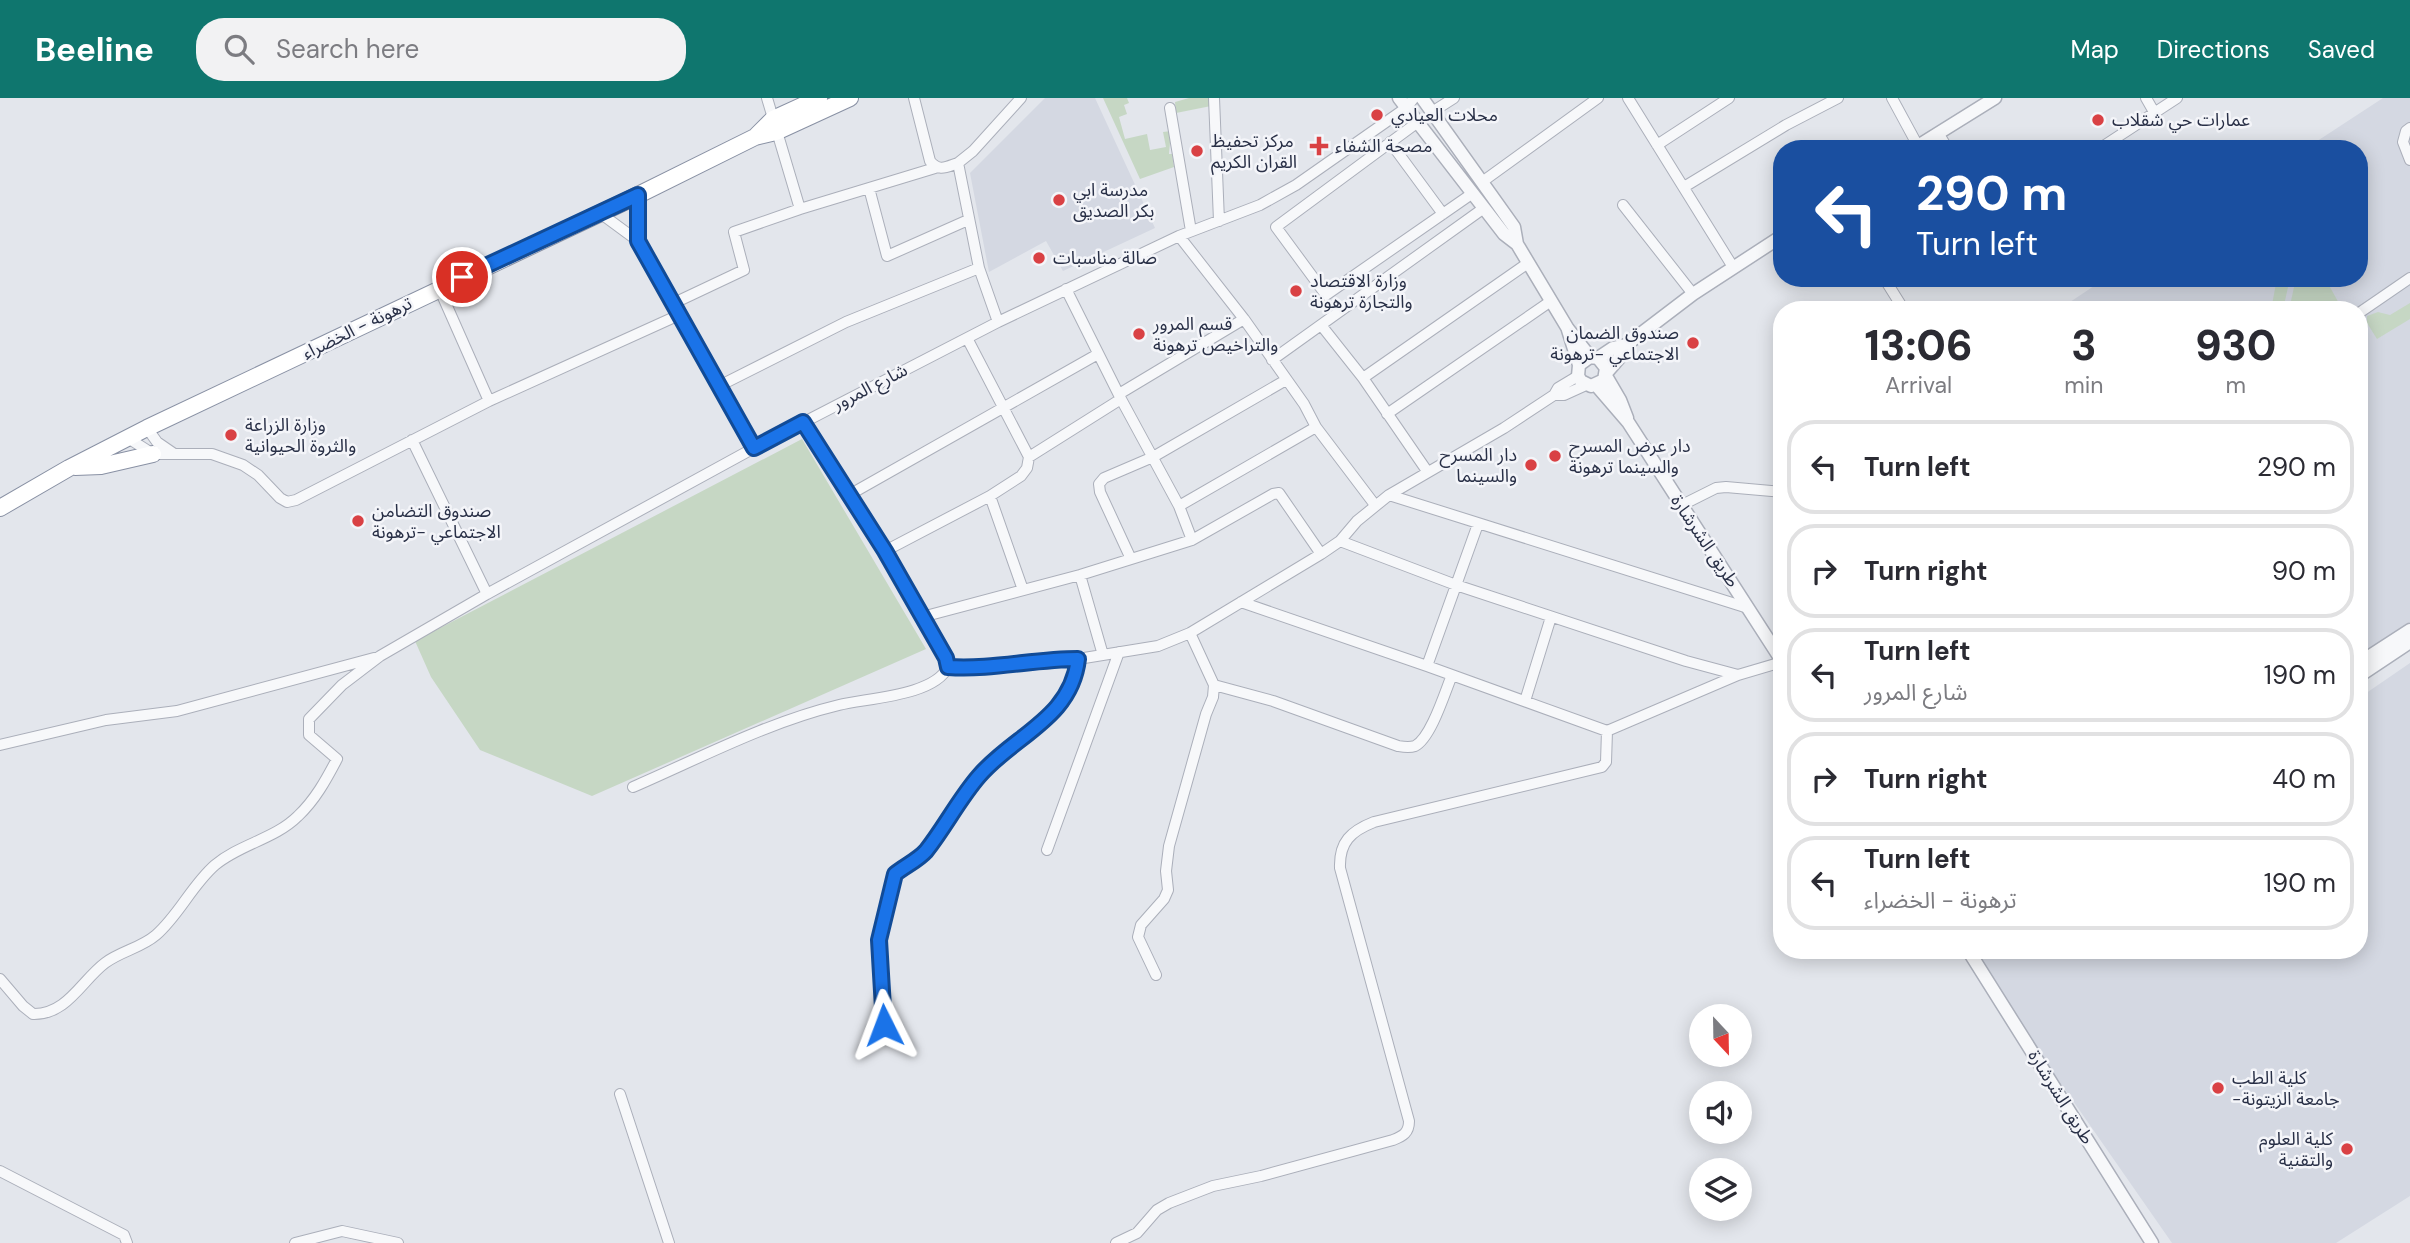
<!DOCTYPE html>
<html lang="en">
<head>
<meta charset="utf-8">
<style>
  body { margin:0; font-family:"DM Sans","Noto Sans Arabic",sans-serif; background:#f2f2f3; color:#2b2b33; height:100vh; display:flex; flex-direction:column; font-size:26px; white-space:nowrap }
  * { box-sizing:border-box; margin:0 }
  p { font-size:23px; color:#7c7c81 }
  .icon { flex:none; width:38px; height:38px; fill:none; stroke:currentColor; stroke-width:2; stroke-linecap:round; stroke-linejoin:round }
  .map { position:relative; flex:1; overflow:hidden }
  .drawer { position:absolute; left:1773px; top:203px; width:595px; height:658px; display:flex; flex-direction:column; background:#fff; border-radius:28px; box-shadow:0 4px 18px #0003 }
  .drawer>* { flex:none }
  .banner { position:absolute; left:1773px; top:42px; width:595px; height:147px; border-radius:28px; box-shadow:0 4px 18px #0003; background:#1a4fa0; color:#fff; overflow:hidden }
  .needle { width:46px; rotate:158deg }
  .controls { position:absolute; left:1689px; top:906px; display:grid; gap:14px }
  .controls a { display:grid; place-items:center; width:63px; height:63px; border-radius:50%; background:#fff; box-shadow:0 4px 18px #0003; font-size:35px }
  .pin { position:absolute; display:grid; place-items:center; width:60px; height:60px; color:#fff; margin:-30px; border:4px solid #fff; border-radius:50%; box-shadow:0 2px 7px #0007 }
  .me { position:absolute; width:77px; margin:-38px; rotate:357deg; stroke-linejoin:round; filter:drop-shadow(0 0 5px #0008) }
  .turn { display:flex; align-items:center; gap:24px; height:147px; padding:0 28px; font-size:32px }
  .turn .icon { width:91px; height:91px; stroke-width:2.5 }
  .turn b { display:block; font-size:49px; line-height:60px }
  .eta { display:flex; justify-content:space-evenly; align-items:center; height:119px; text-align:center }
  .eta b { font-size:42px; font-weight:800; line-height:49px }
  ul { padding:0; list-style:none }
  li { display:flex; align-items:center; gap:21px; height:94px; margin:0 14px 10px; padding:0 14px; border:4px solid #e1e1e2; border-radius:28px }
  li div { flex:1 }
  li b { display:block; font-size:26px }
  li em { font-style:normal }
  header { display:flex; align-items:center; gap:42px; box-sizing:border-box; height:98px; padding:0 35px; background:#0f766e; color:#fff }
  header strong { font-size:33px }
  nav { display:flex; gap:38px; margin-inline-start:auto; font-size:24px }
  .search { width:490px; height:63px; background:#f2f2f3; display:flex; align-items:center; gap:18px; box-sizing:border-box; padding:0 24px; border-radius:28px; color:#7c7c81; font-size:26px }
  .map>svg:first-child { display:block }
  .built { fill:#d4d8e2 }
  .green { fill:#c6d7c4 }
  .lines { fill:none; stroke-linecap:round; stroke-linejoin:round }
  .minor-casing { stroke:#abafba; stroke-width:12 }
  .tertiary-casing { stroke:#abafba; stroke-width:15 }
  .trunk-casing { stroke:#8991a4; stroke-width:18 }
  .minor { stroke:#f7f8fa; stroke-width:10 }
  .tertiary { stroke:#f7f8fa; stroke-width:12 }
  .trunk { stroke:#fff; stroke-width:16 }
  .route-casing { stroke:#114b97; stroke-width:18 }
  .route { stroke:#1a73e8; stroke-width:12 }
  .poi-dot { fill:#d94144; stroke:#f4f5f9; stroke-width:2.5 }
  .labels { text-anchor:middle; stroke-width:5; stroke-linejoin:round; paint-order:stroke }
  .poi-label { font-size:18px; fill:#293047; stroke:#f4f5f9; text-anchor:start }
  .street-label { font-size:18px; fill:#293047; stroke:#f4f5f9 }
</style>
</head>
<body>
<header>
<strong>Beeline</strong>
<div class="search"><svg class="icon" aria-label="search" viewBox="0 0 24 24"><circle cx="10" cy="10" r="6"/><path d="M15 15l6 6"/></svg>Search here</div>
<nav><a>Map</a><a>Directions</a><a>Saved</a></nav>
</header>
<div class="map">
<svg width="2410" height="1145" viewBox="0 0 2410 1145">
  <rect width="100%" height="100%" fill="#e3e6ec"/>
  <!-- built -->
  <path class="built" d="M1045 0H1095L1155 130 1063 173 1046 143 989 174 970 75Z
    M2383 0H2410V524L2359 557V212H2058L2106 180H2359V51H2305Z
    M2410 565V1098L2336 1145H2172L1968 852 1995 856 2000 852H2359V600Z"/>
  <!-- green -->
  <path class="green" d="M1103 0H1127L1129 5 1124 7 1127 16 1119 19 1125 41 1147 36 1150 52 1166 49 1163 34 1171 33 1169 56H1172L1174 69 1140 81Z
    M1189 0H1211V8L1176 15 1175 4Z
    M2277 180H2290L2283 212H2271Z
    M2296 180H2325L2341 209 2337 212H2289Z
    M2410 205V221L2377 241 2367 225V218L2378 214 2390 217Z
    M802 341 926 551 592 698 480 652 431 579 415 543Z"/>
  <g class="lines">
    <!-- minor casing -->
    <g class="minor-casing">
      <path id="minor" d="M767 0 800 111
        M914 0 930 63C939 74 946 69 958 65
        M1214 0 1219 123
        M1628 0 1733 169
        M1892 0 1918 48
        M2146 0 2154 14
        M1170 10 1191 133
        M1432 14 1454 0
        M1418 24 1276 129 1326 197 1473 95
        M2410 30 2406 33 2403 44 2410 62
        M1938 35 1948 51
        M1390 44 1443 116
        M1657 47 1729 0
        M2099 51 2177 0
        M1482 84 1598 0
        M1684 89 1786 27 1838 0
        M869 90 887 158 968 122
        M1623 107 1693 196
        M600 115 638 143 754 350
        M1179 138 1244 221 1304 306 1316 329 1375 407
        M638 143V97
        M1884 180 1904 212
        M439 190 489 303
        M1066 191 1121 301 1179 408 1192 442
        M672 206 744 172 734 134 800 111 935 70
        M2359 215 2410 180
        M998 224 979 170 958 65 973 53 1021 0
        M1321 227 1363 280 1427 373
        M1272 262 1484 110
        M1363 280 1528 165
        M719 288 846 224 979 170
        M1119 296 1244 221
        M1554 297H1564L1586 287
        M1387 316 1551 203
        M803 324 885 453 946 560 948 569
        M147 330 157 344 173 355
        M128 340 153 356H212L243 367 258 377 280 400 287 404 296 402 489 303 679 217
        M412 342 487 496
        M1029 359 1121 301
        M849 397 1098 256
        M1389 397 1748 510
        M990 398 1023 492
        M1179 408 1316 329
        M1680 408 1716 390 1726 389 1782 394
        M1340 443 1456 487 1686 563 1738 577 1782 564
        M885 453 990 398 1021 378 1027 370 1029 359 967 240
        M1131 461 1100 394 1099 386 1104 380 1153 359 1286 282
        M1080 477 1103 557
        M1241 504 1427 568 1607 633
        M922 519 1080 477 1192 442 1273 396 1279 395 1321 456
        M1427 568 1478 426
        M948 569 975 571 1055 561H1078L1158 548 1190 535 1321 456 1340 443 1357 423 1389 397 1504 330 1554 297 1558 290 1578 278
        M1214 587 1273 603 1398 648C1404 649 1409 650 1415 648 1431 640 1445 594 1452 577
        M1525 603 1551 519
        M0 647 106 622 177 613 374 560
        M633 689C700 660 768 624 839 607 867 600 934 598 948 569
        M1047 752 1119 554
        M1156 877 1138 839 1141 827 1164 801 1168 792 1166 773 1169 748 1206 616 1213 599 1214 587 1190 535
        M0 881 23 908 33 916C67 917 82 882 105 865 121 853 141 850 156 837 179 817 192 787 215 767 240 746 275 741 298 718 315 702 326 682 337 661L309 637V621L342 587 380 558 487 496 754 350 998 224 1179 138 1260 107 1296 87 1406 10 1414 0
        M884 927 879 841 896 776C905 768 918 762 926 753 945 729 959 701 979 678 1014 637 1071 621 1078 561
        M620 996 669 1145
        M0 1073 124 1137 127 1145
        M295 1145 342 1133 398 1145
        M1116 1145 1137 1135 1157 1112 1169 1105 1213 1088 1261 1078 1393 1042C1403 1038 1409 1035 1409 1023L1340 770C1339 744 1351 733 1374 724L1602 669 1606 664 1607 633 1738 577"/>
    </g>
    <!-- tertiary casing -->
    <g class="tertiary-casing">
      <path id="tertiary" d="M1399 0 1504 136 1517 146
        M1422 0 1514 129 1517 146 1568 231 1590 259
        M1913 51 1995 0
        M1568 232 1579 267 1578 278 1581 283 1591 288 1604 282 1606 270 1598 260 1590 259 1579 267
        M1598 260 1613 250 1626 247 1693 196 1782 138
        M1607 274 1620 259 1626 247
        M1606 278 1620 302 1627 320
        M1597 288 1628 324 1782 563
        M2359 565 2410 532
        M2359 578 2410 544
        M1968 852 2152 1145"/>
    </g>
    <!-- trunk casing -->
    <g class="trunk-casing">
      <path id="trunk" d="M757 37 773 21 819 0
        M75 369 101 368 153 356
        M0 410 69 370 147 330 622 105 755 39 776 34 850 0"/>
    </g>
    <!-- minor -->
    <use href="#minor" class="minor"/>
    <!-- tertiary -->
    <use href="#tertiary" class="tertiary"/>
    <!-- trunk -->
    <use href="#trunk" class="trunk"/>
  </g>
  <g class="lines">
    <!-- route casing -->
    <g class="route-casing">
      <path id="route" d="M462 179 638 97V143L754 350 803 324 885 453 946 560 948 569C992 572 1034 561 1078 561 1071 621 1014 637 979 678 959 701 945 729 926 753 918 762 905 768 895 776L879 842 884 927"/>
    </g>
    <!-- route -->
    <use href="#route" class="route"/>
  </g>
  <!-- markers -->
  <g class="poi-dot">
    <circle cx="1377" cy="17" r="7"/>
    <circle cx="2098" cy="22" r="7"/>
    <path d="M1315.5 37.5h7v7h7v7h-7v7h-7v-7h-7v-7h7z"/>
    <circle cx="1197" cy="53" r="7"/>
    <circle cx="1059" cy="102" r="7"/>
    <circle cx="1039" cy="160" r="7"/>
    <circle cx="1296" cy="193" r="7"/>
    <circle cx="1139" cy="236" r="7"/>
    <circle cx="1693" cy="245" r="7"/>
    <circle cx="231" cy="337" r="7"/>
    <circle cx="1555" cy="358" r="7"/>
    <circle cx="1531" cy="367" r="7"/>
    <circle cx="358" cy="423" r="7"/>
    <circle cx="2218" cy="990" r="7"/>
    <circle cx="2347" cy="1051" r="7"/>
  </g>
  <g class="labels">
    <!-- poi labels -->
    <g class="poi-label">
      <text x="1391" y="23">محلات العيادي</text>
      <text x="2112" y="28">عمارات حي شقلاب</text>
      <text x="1211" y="49">مركز تحفيظ<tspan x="1211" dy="21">القران الكريم</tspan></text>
      <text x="1335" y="54">مصحة الشفاء</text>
      <text x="1073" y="98">مدرسة ابي<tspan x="1073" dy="21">بكر الصديق</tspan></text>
      <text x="1053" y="166">صالة مناسبات</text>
      <text x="1310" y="189">وزارة الاقتصاد<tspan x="1310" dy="21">والتجارة ترهونة</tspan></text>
      <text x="1153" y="232">قسم المرور<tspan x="1153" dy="21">والتراخيص ترهونة</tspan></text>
      <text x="1679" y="241" text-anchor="end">صندوق الضمان<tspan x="1679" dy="21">الاجتماعي -ترهونة</tspan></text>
      <text x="245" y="333">وزارة الزراعة<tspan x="245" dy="21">والثروة الحيوانية</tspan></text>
      <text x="1569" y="354">دار عرض المسرح<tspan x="1569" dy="21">والسينما ترهونة</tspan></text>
      <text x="1517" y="363" text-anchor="end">دار المسرح<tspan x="1517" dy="21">والسينما</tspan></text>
      <text x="372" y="419">صندوق التضامن<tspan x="372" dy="21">الاجتماعي -ترهونة</tspan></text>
      <text x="2232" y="986">كلية الطب<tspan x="2232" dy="21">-جامعة الزيتونة</tspan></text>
      <text x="2333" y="1047" text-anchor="end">كلية العلوم<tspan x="2333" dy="21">والتقنية</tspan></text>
    </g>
    <!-- street labels -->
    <g class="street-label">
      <text transform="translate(357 230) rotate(-26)" y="6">ترهونة - الخضراء</text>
      <text transform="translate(870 289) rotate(-27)" y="6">شارع المرور</text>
      <text transform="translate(1705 443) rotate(56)" y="6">طريق الشرشارة</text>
      <text transform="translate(2061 999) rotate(58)" y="6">طريق الشرشارة</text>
    </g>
  </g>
</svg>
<div class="controls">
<a><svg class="needle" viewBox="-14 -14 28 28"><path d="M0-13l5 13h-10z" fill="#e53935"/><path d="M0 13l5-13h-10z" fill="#7c7c81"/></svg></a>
<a><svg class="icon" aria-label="sound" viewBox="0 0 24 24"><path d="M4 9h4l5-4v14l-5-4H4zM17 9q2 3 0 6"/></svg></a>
<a><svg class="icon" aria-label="layers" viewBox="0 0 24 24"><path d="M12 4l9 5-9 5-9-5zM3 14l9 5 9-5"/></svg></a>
</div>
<div class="pin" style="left:462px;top:179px;background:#d93025"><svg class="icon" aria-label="arrive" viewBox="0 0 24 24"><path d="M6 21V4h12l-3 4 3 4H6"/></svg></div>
<svg class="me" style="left:884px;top:927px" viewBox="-20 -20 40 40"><path d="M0-17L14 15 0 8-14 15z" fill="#1a73e8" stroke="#fff" stroke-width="4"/></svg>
<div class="banner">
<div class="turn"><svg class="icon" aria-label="left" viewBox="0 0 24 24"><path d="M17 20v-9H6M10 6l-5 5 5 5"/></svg><div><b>290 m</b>Turn left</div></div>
</div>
<section class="drawer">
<div class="eta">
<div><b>13:06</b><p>Arrival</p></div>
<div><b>3</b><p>min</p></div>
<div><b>930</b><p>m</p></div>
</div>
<ul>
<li><svg class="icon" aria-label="left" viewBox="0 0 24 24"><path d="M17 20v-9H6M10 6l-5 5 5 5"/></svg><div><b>Turn left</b></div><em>290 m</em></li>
<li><svg class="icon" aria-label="right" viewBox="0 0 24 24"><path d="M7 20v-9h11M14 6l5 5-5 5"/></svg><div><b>Turn right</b></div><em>90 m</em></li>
<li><svg class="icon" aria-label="left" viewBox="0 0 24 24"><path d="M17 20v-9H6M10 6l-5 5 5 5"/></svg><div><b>Turn left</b><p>شارع المرور</p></div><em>190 m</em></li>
<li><svg class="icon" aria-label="right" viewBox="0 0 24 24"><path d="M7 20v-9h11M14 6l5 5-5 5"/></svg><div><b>Turn right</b></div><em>40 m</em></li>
<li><svg class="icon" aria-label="left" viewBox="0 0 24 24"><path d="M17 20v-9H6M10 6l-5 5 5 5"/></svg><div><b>Turn left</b><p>ترهونة - الخضراء</p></div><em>190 m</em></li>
</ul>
</section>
</div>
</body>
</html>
